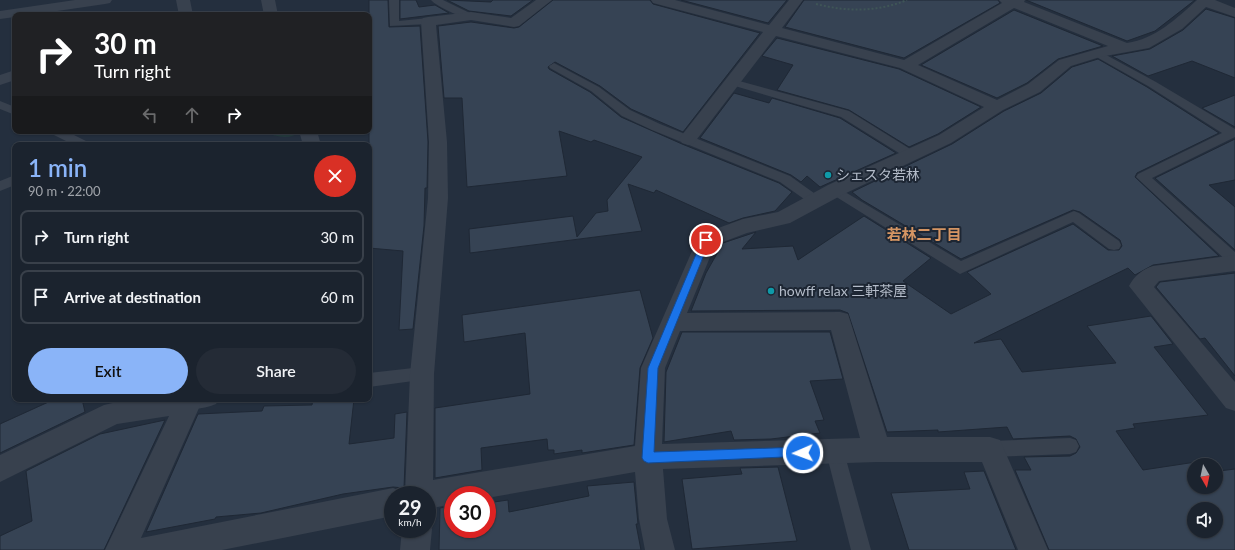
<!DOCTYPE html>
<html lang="en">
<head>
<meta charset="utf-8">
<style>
  body { margin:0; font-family:Lato,"Noto Sans JP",sans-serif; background:#242b36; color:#f1f3f6; height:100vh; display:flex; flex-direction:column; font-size:15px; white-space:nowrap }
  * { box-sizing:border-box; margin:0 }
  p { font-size:13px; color:#a0a4aa }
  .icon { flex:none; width:22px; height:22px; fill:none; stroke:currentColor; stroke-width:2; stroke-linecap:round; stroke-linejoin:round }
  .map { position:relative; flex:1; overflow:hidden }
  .side { position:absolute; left:12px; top:142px; width:360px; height:260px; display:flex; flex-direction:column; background:#1b232e; border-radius:8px; box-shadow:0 1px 3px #0004,0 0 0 1px #39404a }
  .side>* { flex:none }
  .banner { position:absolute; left:12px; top:12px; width:360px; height:122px; border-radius:8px; box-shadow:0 1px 3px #0004,0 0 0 1px #39404a; background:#202124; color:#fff; overflow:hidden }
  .needle { width:26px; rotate:171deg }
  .controls { position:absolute; left:1187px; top:458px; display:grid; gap:8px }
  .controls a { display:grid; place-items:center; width:36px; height:36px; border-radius:50%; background:#1b232e; box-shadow:0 1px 3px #0004,0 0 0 1px #39404a; font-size:20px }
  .speed { position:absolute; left:384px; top:486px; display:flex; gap:8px; font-size:20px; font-weight:700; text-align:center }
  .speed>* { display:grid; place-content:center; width:52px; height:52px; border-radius:50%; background:#1b232e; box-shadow:0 1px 3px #0004,0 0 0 1px #39404a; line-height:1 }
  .speed small { font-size:10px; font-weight:400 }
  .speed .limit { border:6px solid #d22; background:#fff; color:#111 }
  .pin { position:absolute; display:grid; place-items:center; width:34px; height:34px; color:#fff; margin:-17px; border:2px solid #fff; border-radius:50%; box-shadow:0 1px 4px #0007 }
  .me { position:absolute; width:44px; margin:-22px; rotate:268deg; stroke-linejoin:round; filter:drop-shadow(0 0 3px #0008) }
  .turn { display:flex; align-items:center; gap:14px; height:84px; padding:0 16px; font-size:18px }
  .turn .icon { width:52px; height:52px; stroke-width:2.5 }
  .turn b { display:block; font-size:28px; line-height:34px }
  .lanes { display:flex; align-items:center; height:38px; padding:0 16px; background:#0003; justify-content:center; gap:20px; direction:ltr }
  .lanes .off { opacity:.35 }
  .round { display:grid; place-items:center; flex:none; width:42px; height:42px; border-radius:21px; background:#242b36 }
  .overview { display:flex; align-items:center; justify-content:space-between; height:68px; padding:0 16px }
  h1 { font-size:24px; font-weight:600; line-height:30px; color:#8ab4f8 }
  .primary-button { display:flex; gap:8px; margin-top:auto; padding:8px 16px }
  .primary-button a { flex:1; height:46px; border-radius:24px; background:#8ab4f8; color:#111; font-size:16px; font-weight:600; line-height:46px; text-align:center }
  .primary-button a+a { background:#242b36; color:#f1f3f6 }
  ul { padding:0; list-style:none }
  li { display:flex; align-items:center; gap:12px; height:54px; margin:0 8px 6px; padding:0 8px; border:2px solid #39404a; border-radius:8px }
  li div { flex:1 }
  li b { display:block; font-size:15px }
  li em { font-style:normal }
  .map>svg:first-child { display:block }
  .green { fill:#263c3f }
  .building { fill:#364354; stroke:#1f2835; fill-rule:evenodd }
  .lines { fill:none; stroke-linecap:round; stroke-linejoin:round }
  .path { stroke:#3f5557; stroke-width:2; stroke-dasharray:2 2; stroke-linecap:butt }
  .lane { fill:#38414e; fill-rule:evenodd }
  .street { fill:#38414e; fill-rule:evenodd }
  .route { fill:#1a73e8; stroke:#114b97 }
  .culture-dot { fill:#0f9aa8; stroke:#1d2633; stroke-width:1.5 }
  .labels { text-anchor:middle; stroke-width:4; stroke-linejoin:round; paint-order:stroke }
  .poi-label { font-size:14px; fill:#b4bcc9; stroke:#1d2633; text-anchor:start }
  .neighbourhood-label { font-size:15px; font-weight:bold; fill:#d59563; stroke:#1d2633 }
</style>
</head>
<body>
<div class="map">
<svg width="1235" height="550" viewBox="0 0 1235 550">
  <rect width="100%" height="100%" fill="#242f3e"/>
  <!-- green -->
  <path class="green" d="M260 131H298L299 133C286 141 273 135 260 131Z"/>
  <!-- building -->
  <path class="building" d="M369 0H388L389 27 420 26 428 142 427 188H425L424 226 413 329 399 330 403 251 369 248Z
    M400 0H416L419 7 435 5 449 13 400 19Z
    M447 0 491 2 493 0H533L511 16 469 11Z
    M553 0H650L653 4 760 33 683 132 631 109 600 86 555 62 548 67 549 69 590 92 621 117 682 144 779 183 792 192 775 211 743 218 729 223 656 190 654 193 628 184 642 231 470 253 469 229 573 216 577 237 596 213 608 211 607 200 642 157 594 140 591 142 559 131 567 176 467 187 462 98H444L438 26 471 22 514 28 519 27Z
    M681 0H787L768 23Z
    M804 0H998L1000 3 904 58 785 27Z
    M1026 0H1195L1155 31 1127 41Z
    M1206 9 1235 18V78L1192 61 1148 76 1112 56 1150 49 1183 30Z
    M1014 10 1103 46 1058 59 1027 83 997 98 921 65Z
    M777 38 899 69 981 107 938 134 909 147 849 110 777 90 793 65 762 56Z
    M1098 59 1147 87 1219 133 1137 173 1135 177 1219 256 1153 265 1135 275 1128 268 974 343 1001 339 1022 372 1116 363 1087 326 1151 316 1173 344 1154 347 1208 415 1133 424 1135 428 1116 431 1143 470 1209 460 1214 465H1194V487H1216V468L1219 471 1235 469V550H1049L1015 470H1031L1024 457 1070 456 1076 453 1080 447 1076 439 1070 436 1013 439 1007 427 938 432V430L887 432 848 313 840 310 691 311 706 273 723 243 756 232 742 249 793 246 798 260 864 216 931 258 903 281 951 314 991 294 967 272 1073 224 1108 250H1119L1122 246 1120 240 1080 212 1073 210 961 259 862 200 852 192 952 144 1004 111 1041 93 1072 67ZM1194 509H1216V531H1194Z
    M734 93 769 103 772 98 840 118 896 153 820 187 807 176 801 182 791 175 700 138Z
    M1235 95V127L1202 108Z
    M1235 139V180L1209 185 1235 207V250L1155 178Z
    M1235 273V376L1205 338 1200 339 1156 287 1160 282Z
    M640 290 653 338 640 368 634 445 582 453V450L554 454V450H548L547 439 481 448 482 470 435 478V408L530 394 525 333 464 342 462 315Z
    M682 332H830L843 379 810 381 824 420 815 421 820 433 771 439 734 440 731 431 664 442 666 372Z
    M55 399H82L85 412 0 453V424Z
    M313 399H354L349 444 394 438 395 414 407 412 404 488 393 487 343 494 261 513 216 517 215 519 146 532 198 414 262 411 264 406 312 405Z
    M165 420 104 550H0V536L32 521 26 471 100 434Z
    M778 467 797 541 692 549 682 479 742 474 740 468Z
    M984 471 1016 550H909L891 493 970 489 964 472Z
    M634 482 638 524H636L641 550H439L440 508 453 506V529H487V503L508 500 509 512 589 496 587 486Z"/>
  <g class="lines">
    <!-- path -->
    <path class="path" d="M816 4C848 12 877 12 907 0"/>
    <!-- lane -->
    <path class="lane" d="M389 0H399V21L428 18 433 21 428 24 390 26Z
      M431 0H443L476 16 475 18C465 20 437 7 431 0Z
      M1097 50 1156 82 1235 129V137L1152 178 1235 252V265L1230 264 1136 177 1138 174 1222 133 1148 86 1093 55 1092 53 1093 51Z
      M554 63 599 87 630 110 660 124 790 176 821 198 823 201 821 204H811L780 182 652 130 622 116 591 91 550 68 549 66Z
      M732 79 849 111 915 152 917 155 915 158H907L841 117 728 84 726 82Z
      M0 101 15 107V115L0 109Z
      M50 131H66L88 142 90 145H74L52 134Z
      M15 175V185L0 191V181Z
      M835 186 961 261 1074 211 1079 213 1119 241 1121 245 1119 249 1114 250 1109 249 1073 222 960 274 830 193 828 190 830 187Z
      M422 367 428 369 430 374 428 379 369 387V373Z
      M181 399H219L216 404C206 408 192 411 182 407L179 402Z
      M1070 438 1076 440 1079 446 1076 452 1070 454 990 457 984 455 981 449 984 443 990 441Z
      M835 443 842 446 844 452 871 550H851L826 452 828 446Z"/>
    <!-- street -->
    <path class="street" d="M75 0H112L110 3 105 4 30 15H15V17L0 19V11Z
      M176 0H190L193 15H179Z
      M261 0H275L278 15H264Z
      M536 0H552L519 26 514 27 471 20 436 25 447 142 448 198 434 374 433 480 635 446 641 368 699 235 743 219 778 212 828 185 939 135 984 107 900 68 776 36 694 143 688 145 682 143 679 139 682 135 763 32 653 3 651 0H675L769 25 789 0H803L782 28 904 60 1002 3 999 0H1025L1024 2 1127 43C1155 39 1176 19 1197 0H1215L1235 8V17L1206 7 1182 29 1149 48 1100 57 1071 66 1040 92 1003 110 951 143 842 195 790 223 747 233 715 245 687 313 840 312 848 314 887 437H990L1000 440 1048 550H1018L982 462H877L663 469 667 519 675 550H645L639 519 635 472 487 498V495H453V504L427 509V495H405L410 374 428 198 429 142 421 21 423 18 428 17 471 12 511 18ZM1014 8 1108 46 1059 60 1028 84 997 100 918 65ZM831 330 860 438 662 444 665 368 680 331Z
      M15 70V80L0 85V75Z
      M299 131H317L321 145H303Z
      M1235 255V271L1159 281 1154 287 1235 382V411L1226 408 1129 286C1134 276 1143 269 1153 266Z
      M130 399H203L141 538 393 488 403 492 404 495H393V516L222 550H105L169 416 117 424 0 482V455L104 405Z
      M427 519 432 529 430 550H400L402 529H427Z"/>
  </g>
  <!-- route -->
  <path class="route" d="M706 237 710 240 658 368 654 452 803 447 807 449 809 453 807 456 648 463 644 461 642 458 648 368 702 240Z"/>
  <!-- markers -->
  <g class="culture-dot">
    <circle cx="828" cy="175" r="4"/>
    <circle cx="771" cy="291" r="4"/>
  </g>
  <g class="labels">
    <!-- poi labels -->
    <g class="poi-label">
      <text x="836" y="180">シェスタ若林</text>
      <text x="779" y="296">howff relax 三軒茶屋</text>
    </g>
    <!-- neighbourhood labels -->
    <g class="neighbourhood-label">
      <text x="924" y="240">若林二丁目</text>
    </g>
  </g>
</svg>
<div class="controls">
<a><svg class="needle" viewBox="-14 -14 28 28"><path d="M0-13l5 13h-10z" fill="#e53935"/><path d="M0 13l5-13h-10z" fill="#a0a4aa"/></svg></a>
<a><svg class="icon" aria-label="sound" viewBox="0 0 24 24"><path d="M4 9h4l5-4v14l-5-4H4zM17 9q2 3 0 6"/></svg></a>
</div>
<div class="speed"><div>29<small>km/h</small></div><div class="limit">30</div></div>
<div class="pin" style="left:706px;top:240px;background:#d93025"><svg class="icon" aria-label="arrive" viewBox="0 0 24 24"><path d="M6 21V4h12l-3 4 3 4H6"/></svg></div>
<svg class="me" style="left:803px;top:453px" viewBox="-20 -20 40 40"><circle r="17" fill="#1a73e8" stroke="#fff" stroke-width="3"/><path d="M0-11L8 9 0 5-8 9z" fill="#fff"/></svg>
<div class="banner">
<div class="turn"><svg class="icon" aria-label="right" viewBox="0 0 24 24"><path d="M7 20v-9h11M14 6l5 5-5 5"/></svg><div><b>30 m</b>Turn right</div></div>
<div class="lanes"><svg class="icon off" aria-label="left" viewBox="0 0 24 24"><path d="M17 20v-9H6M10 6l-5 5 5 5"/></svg><svg class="icon off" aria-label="ahead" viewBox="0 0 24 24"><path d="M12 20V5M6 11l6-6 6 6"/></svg><svg class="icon" aria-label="right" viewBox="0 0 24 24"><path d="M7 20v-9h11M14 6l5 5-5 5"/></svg></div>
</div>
<section class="side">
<div class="overview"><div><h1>1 min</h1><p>90 m · 22:00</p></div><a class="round" style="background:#d93025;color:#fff"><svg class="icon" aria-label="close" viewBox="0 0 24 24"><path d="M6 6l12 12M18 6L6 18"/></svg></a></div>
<ul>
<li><svg class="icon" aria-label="right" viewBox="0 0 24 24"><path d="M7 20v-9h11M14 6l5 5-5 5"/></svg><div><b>Turn right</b></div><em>30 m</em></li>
<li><svg class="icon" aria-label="arrive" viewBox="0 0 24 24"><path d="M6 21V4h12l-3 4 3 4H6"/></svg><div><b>Arrive at destination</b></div><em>60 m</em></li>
</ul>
<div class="primary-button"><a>Exit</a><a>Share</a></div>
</section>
</div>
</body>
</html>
